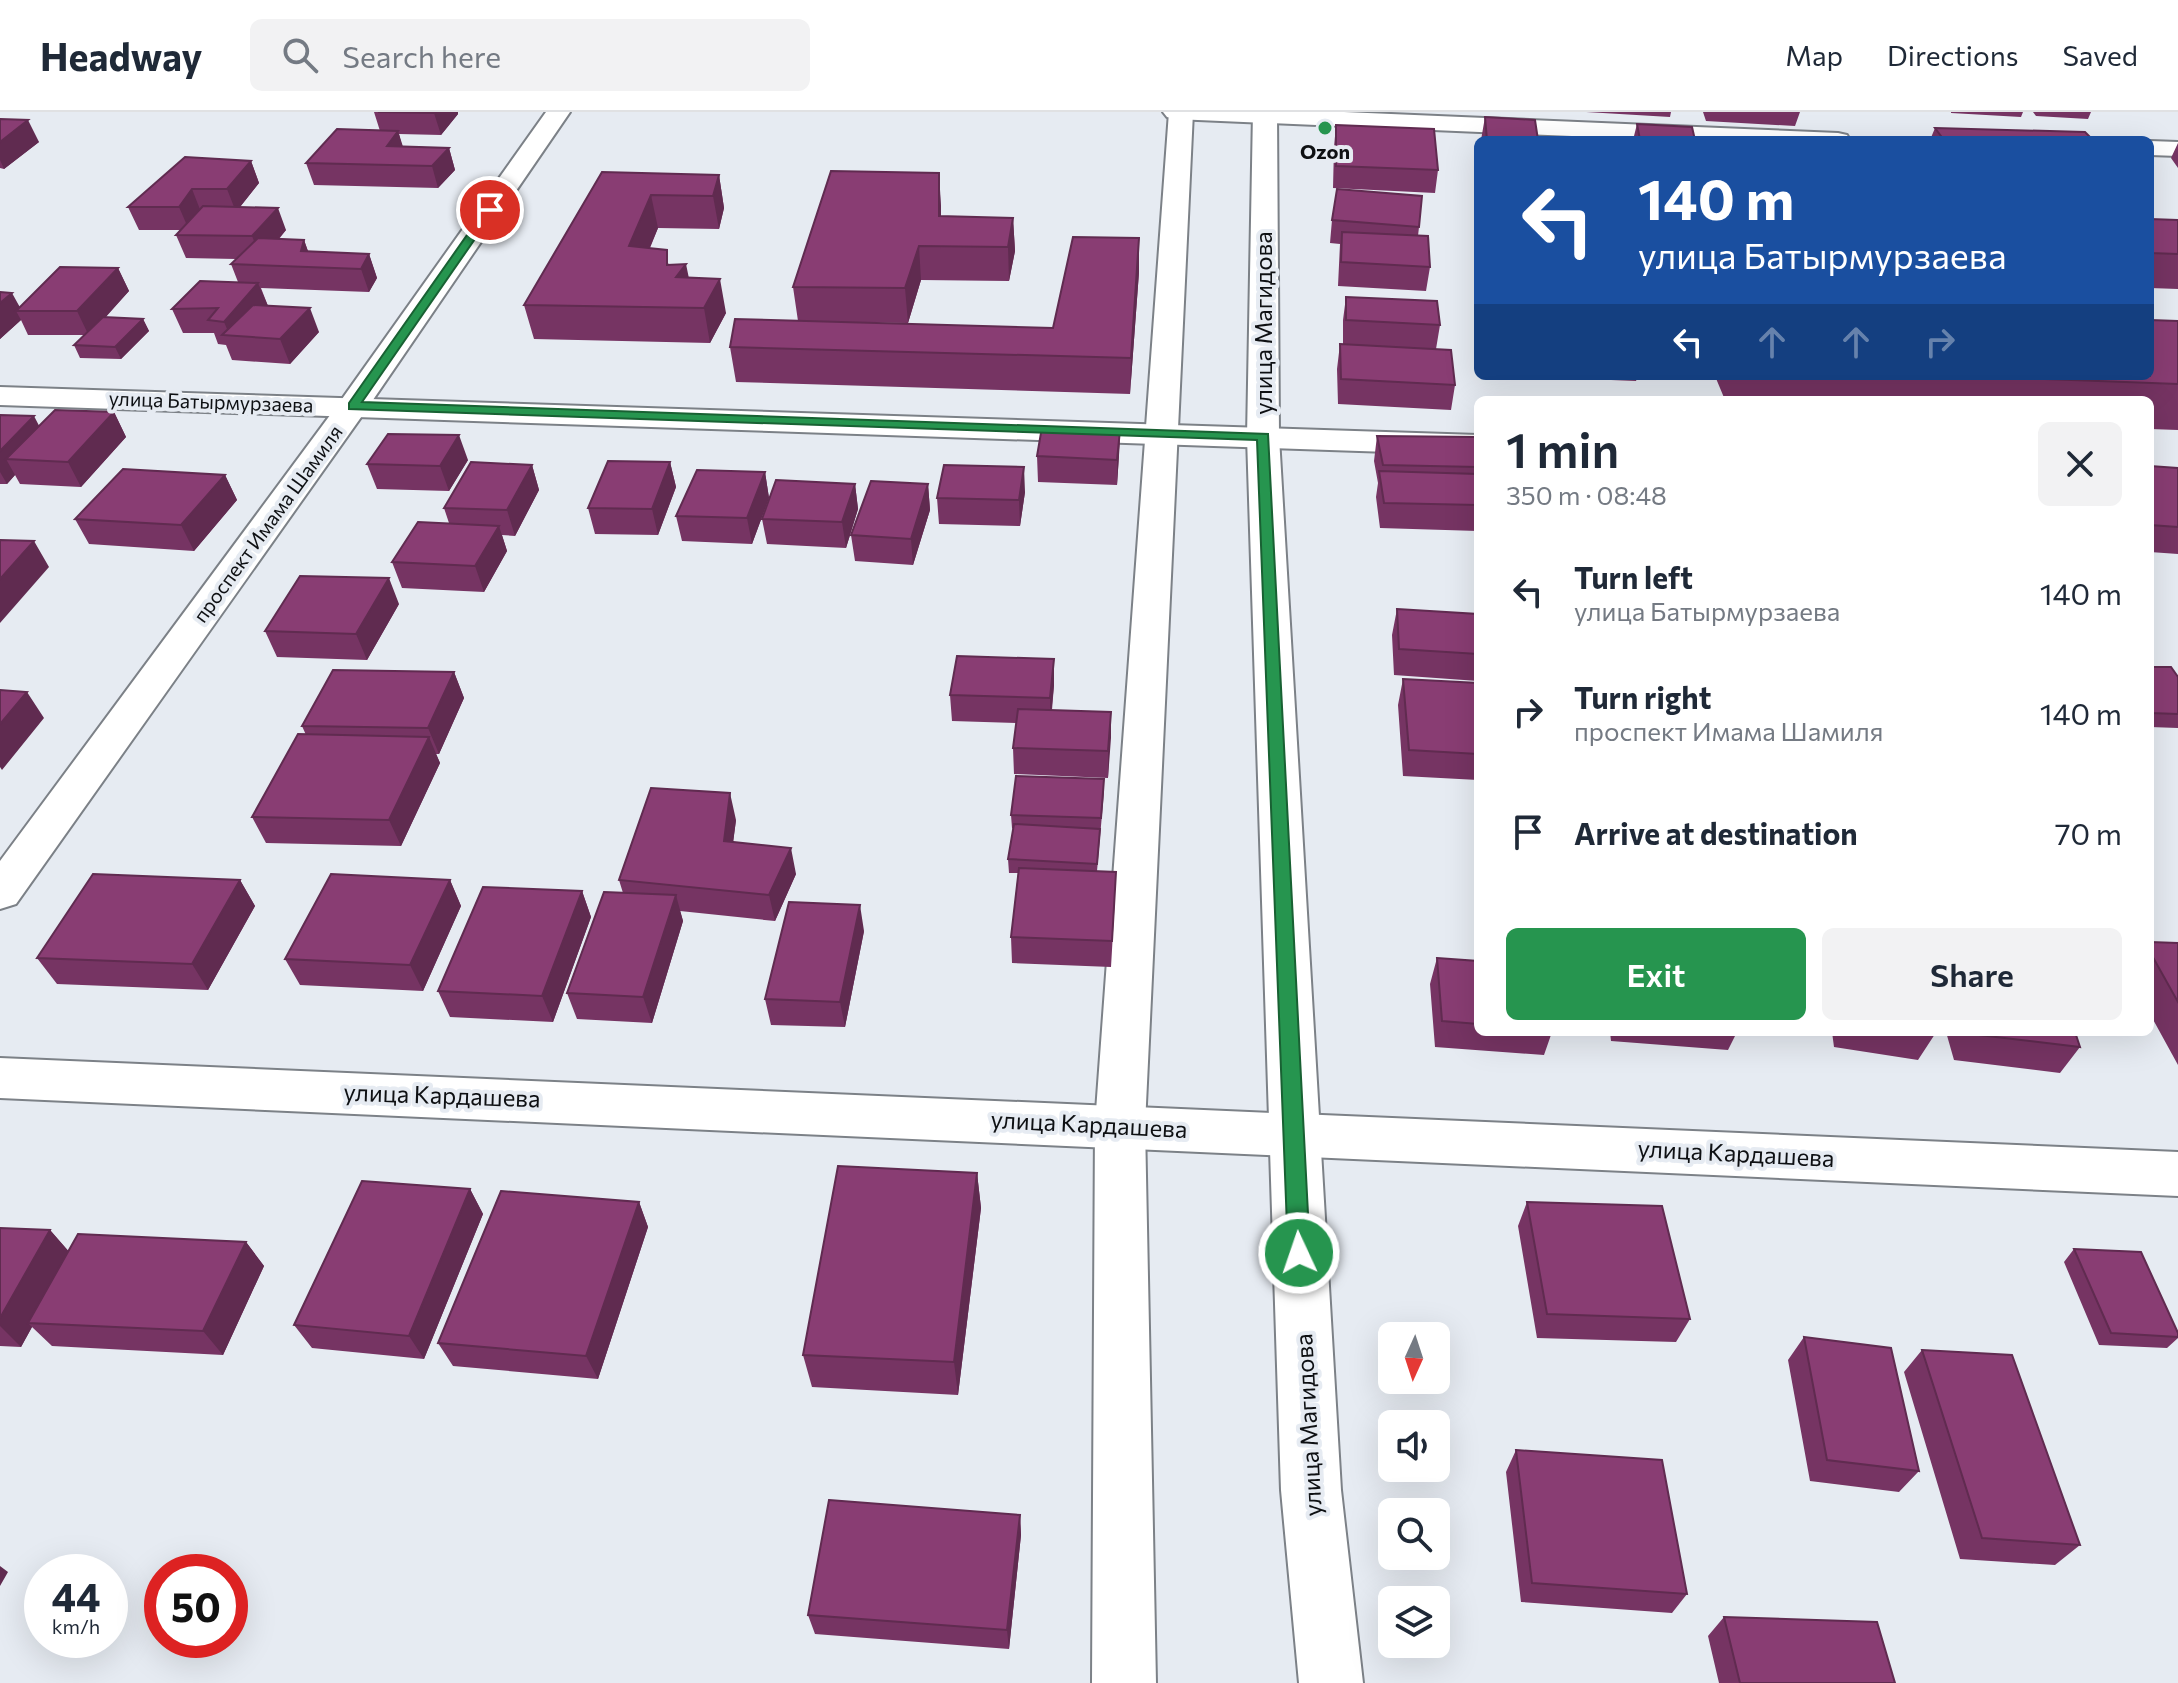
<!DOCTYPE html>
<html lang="en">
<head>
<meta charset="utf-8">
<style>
  body { margin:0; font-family:Commissioner,sans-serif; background:#f2f2f3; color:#1f2937; height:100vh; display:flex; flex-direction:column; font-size:30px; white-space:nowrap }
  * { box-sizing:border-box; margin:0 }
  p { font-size:26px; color:#747a83 }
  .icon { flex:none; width:44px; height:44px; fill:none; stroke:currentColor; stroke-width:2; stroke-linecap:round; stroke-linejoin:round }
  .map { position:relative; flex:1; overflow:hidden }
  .sheet { position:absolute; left:1474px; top:284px; width:680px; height:640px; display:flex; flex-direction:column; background:#fff; border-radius:12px; box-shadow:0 8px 32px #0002 }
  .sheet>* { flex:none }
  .top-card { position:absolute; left:1474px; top:24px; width:680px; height:244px; border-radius:12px; box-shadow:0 8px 32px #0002; background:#1a4fa0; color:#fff; overflow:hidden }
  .needle { width:52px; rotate:183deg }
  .fabs { position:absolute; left:1378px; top:1210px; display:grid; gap:16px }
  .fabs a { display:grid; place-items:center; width:72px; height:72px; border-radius:12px; background:#fff; box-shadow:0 8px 32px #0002; font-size:40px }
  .speed { position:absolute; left:24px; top:1442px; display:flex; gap:16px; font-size:40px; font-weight:700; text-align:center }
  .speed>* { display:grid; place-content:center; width:104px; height:104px; border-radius:50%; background:#fff; box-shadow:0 8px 32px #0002; line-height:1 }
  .speed small { font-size:20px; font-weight:400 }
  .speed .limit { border:12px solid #d22; background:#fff; color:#111 }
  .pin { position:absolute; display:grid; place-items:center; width:68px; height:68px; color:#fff; margin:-34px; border:4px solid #fff; border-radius:50%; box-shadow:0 2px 8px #0007 }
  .me { position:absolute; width:88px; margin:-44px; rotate:357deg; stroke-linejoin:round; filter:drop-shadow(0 0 6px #0008) }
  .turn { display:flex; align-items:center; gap:28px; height:168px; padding:0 32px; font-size:36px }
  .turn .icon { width:104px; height:104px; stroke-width:2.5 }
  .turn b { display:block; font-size:56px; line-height:68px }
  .lanes { display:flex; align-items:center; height:76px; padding:0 32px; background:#0003; justify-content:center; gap:40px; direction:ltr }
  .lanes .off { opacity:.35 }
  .round { display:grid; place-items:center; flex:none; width:84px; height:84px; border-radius:12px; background:#f2f2f3 }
  .headline { display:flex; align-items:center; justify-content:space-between; height:136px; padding:0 32px }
  h1 { font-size:48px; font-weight:600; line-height:60px }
  .cta { display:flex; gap:16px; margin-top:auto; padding:16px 32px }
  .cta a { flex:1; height:92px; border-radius:12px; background:#26954f; color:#fff; font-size:32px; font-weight:600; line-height:92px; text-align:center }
  .cta a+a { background:#f2f2f3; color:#1f2937 }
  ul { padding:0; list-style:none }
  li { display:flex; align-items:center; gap:24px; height:120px; padding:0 32px }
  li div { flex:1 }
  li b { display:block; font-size:30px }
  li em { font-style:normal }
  header { display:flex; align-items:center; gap:48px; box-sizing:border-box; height:112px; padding:0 40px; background:#fff; border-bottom:2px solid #e0e1e3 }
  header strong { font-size:38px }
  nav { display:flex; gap:44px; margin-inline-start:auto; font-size:28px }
  .search { width:560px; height:72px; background:#f2f2f3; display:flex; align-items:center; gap:20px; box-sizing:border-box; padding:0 28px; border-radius:12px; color:#747a83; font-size:30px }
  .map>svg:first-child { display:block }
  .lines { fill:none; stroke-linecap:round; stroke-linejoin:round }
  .minor-casing { stroke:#7c8187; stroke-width:4 }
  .major-casing { stroke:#7c8187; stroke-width:4 }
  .minor { fill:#fff; fill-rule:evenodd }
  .major { fill:#fff; fill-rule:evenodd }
  .wall { fill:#763463 }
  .shaded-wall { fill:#602b50 }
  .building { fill:#893d73; stroke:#602b50; stroke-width:2 }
  .route { fill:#26954f; stroke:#196133; stroke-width:2 }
  .poi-dot { fill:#26954f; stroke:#e6ebf2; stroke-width:3 }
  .labels { text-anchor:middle; stroke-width:8; stroke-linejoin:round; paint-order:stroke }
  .far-poi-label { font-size:20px; font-weight:bold; fill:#0e1013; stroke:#e6ebf2 }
  .far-street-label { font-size:20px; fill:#0e1013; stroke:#e6ebf2 }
  .street-label { font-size:24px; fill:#0e1013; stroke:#e6ebf2 }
</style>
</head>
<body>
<header>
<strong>Headway</strong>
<div class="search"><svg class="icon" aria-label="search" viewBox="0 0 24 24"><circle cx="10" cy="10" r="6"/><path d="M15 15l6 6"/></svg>Search here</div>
<nav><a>Map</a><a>Directions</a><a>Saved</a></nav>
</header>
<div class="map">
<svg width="2178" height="1571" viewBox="0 0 2178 1571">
  <rect width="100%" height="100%" fill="#e6ebf2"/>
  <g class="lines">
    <!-- minor casing -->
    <g class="minor-casing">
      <path id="minor" d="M1163 0H1344L1838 21 1847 23 1850 28H1667L1175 7 1167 5Z
        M2150 29 2178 30V44L2150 43Z
        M0 275 1478 323V343L0 293Z
        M0 946 2178 1040V1084L0 986Z"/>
    </g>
    <!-- major casing -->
    <g class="major-casing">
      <path id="major" d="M546 0H570L364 301 16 792 0 797V749L342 287Z
        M1169 0H1193L1145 1013 1156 1571H1092L1095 1013Z
        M1253 0H1277L1279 325 1341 1378 1363 1571H1299L1281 1378 1247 325Z"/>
    </g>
    <!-- minor -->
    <use href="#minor" class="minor"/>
    <!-- major -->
    <use href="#major" class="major"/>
  </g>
  <!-- wall -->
  <path class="wall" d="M374 0H458V2L441 23 399 22 402 34 449 36 455 58 438 76 314 73 306 51 380 19Z
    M1586 0H1671L1670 5Z
    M1703 0H1800L1795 14 1706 9Z
    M1951 0H2023L2021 5 1951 1Z
    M2033 0H2091L2088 7 2036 4Z
    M1485 5 1538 28H1481Z
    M0 7 39 30 4 57 0 56Z
    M1637 12 1695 28H1633Z
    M1336 13 1438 58 1435 81 1333 76 1334 35Z
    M1935 16 2093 28H1930Z
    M2178 31V56L2171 46Z
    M251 49 259 71 240 95 286 118 279 127 304 128 308 139 369 142 377 166 369 180 261 176 268 194 319 220 290 252 232 248 226 233 218 232 214 221H183L172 197 238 170 231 152 236 147 186 146 176 123 180 118H139L128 95Z
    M602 60 719 63 724 96 719 117 658 116 650 136 670 153 689 166 726 201 710 231 534 227 524 193Z
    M939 61 941 104 1013 106 1015 139 1009 169 921 168 908 211 811 210 1053 216 1139 160 1130 282 736 270 730 235 798 209 793 175Z
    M2150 101 2154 107 2178 108V177L2150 176Z
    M1332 108 1419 115 1418 124 1430 155 1426 179 1338 174 1340 132 1330 131Z
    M118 156 129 179 105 205 143 207 149 219 121 247 80 246 74 233 84 223H28L21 208 0 227V180L20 195Z
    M1346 185 1440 213 1436 237 1455 273 1451 298 1338 292 1337 257 1340 232H1343V208Z
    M2178 209V318L2150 317V288H1725L1715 264H2150Z
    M1561 264H1638L1636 269 1561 266Z
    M114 300 126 325 81 375 20 372 15 363 7 372H0V303L39 314Z
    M1120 318 1119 343 1117 373 1038 370 1037 344Z
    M1377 324 1478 325V419L1380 416 1376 385 1378 371 1374 349Z
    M468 348 449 379 377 377 367 352Z
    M670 350 676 375 658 423 595 422 588 396Z
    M532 353 539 378 515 424 502 423 507 439 484 480 402 476 392 450 449 411 444 396Z
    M2150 354 2178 356V442L2150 440Z
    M765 360 769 386 752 432 682 429 676 404Z
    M225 363 237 388 194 439 89 432 75 407Z
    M855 372 858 397 846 436 767 432 762 407Z
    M928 372 930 398 913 453 855 449 851 423Z
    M1025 380 1020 414 939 412 937 386Z
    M399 492 367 548 277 545 265 519Z
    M1397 497 1478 502V569L1394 563 1392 523Z
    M1054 547V573L1052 598 1111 600 1108 666 1014 662 1013 636 1016 611 952 609 950 583Z
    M2150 555 2178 565V616L2150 615Z
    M454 560 464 586 439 642H436L440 651 401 734 266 731 252 705 306 623 302 614Z
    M1403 567 1478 571V668L1403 664 1398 593Z
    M1104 680 1097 759 1115 786 1111 855 1012 851 1011 825 1018 761H1009L1008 747 1013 717 1012 716 1011 703Z
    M736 708 733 730 796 762 775 809 680 799 683 809 652 911 577 907 567 881 623 781 619 768Z
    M240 768 255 794 208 878 57 872 37 846Z
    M450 768 461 794 423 879 300 873 285 847Z
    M582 779 591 805 553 910 450 905 438 879Z
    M864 819 845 915 771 913 765 887Z
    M2150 830 2178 831V953L2150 902Z
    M1437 846 1478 849V920H1552L1544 943 1435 935 1430 872Z
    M1610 920H1737L1728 938 1611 929Z
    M1832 920H1934L1935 922 1918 948 1834 935Z
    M1946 920H2075L2080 935 2060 961 1954 948Z
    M977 1061 981 1096 958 1283 812 1275 803 1243Z
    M470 1077 483 1102 424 1247 312 1236 294 1213Z
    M639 1090 648 1115 598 1267 453 1254 438 1231Z
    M1527 1090 1690 1207 1676 1230 1537 1226 1518 1114Z
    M0 1116 50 1118 68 1139 246 1130 264 1154 223 1243 52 1234 32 1215 21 1235 0 1234Z
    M2074 1137 2178 1221V1226L2167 1236 2099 1233 2064 1150Z
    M1804 1225 1919 1359 1899 1380 1810 1369 1788 1248Z
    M1922 1238 2080 1433 2055 1453 1960 1447 1904 1260Z
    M1516 1338 1687 1482 1672 1501 1521 1490 1506 1360Z
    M1020 1403 1021 1423 1009 1537 815 1522 808 1503Z
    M1724 1505 1895 1571H1719L1708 1524Z"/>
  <!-- shaded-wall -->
  <path class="shaded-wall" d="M436 0H458V2L441 23 434 1Z
    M28 8 39 30 4 57 0 48V30Z
    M398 19 405 41 387 34Z
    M449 36 455 58 438 76 432 54Z
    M251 49 259 71 236 100 227 77Z
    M939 61 941 94V137L939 104Z
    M719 63 724 96 719 117 713 84Z
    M192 77 201 100 189 118 179 95Z
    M651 83 658 116 636 168 629 134Z
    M278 96 286 118 261 147 252 124Z
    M1013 106 1015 139 1009 169 1008 135Z
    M1139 126V160L1130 282 1131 246Z
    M304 128 312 151 301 139Z
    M919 134 921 168 908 211 905 176Z
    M369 142 377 166 369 180 361 157Z
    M686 152 693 186 676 165Z
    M118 156 129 179 89 224 77 199Z
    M720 167 726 201 710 231 704 196Z
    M258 171 268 194 230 224 224 210Z
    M12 181 22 199H16L21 208 0 227V191Z
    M310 196 319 220 290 252 280 227Z
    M143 207 149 219 121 247 115 235Z
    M114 300 126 325 81 375 68 350Z
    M34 304 47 329 6 347 15 363 7 372 0 360V339Z
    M1120 318 1119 343 1117 373V348Z
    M459 323 468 348 449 379 440 354Z
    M670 350 676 375 658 423 652 397Z
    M532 353 539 378 515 424 507 398Z
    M1024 355 1025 380 1020 414 1019 388Z
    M765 360 769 386 752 432 747 406Z
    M225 363 237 388 194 439 181 413Z
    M855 372 858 397 846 436 842 410Z
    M928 372 930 398 913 453 911 427Z
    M499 414 507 439 484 480 475 454Z
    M34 429 49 455 0 511V467Z
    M389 466 399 492 367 548 356 522Z
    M1054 547V573L1050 613V586Z
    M454 560 464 586 439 642 428 616Z
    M27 580 44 606 2 658 0 655V612Z
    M1111 600V626L1108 666V639Z
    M429 625 440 651 401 734 389 708Z
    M730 681 736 708 730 755 724 729Z
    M791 736 796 762 775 809 769 783Z
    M240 768 255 794 208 878 192 852Z
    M450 768 461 794 423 879 410 853Z
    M582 779 591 805 553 910 542 884Z
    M676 783 683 809 652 911 643 885Z
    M860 793 864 819 845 915 840 890Z
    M977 1061 981 1096 958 1283 954 1250Z
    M470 1077 483 1102 424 1247 409 1224Z
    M639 1090 648 1115 598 1267 586 1244Z
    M50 1118 72 1143 28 1211 32 1215 21 1235 0 1214V1206Z
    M246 1130 264 1154 223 1243 203 1219Z
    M1020 1403 1021 1423 1009 1537 1007 1518Z
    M0 1454 8 1460 0 1474Z"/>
  <!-- building -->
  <path class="building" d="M378 0H436L434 1Z
    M1485 5 1535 8 1538 28H1487Z
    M0 7 28 8 0 30Z
    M1637 12 1692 15 1695 28H1640Z
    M1336 13 1434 17 1438 58 1336 54Z
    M1935 16 2085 20 2093 28H1944Z
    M337 17 398 19 387 34 449 36 432 54 306 51Z
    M185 45 251 49 227 77H192L179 95H128Z
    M831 59 939 61V104L1013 106 1008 135 919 134 905 176 793 175Z
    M602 60 719 63 713 84 651 83 629 134 667 138V153L686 152 676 165 720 167 704 196 524 193Z
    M1337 77 1422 84 1419 115 1332 108Z
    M203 94 278 96 252 124 176 123Z
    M2150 107 2178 108V142L2150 141Z
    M1342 120 1428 124 1430 155 1341 150Z
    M1073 125 1139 126 1131 246 730 235 735 207 1053 216Z
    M258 126 304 128 301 139 369 142 361 157 231 152Z
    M60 155 118 156 77 199H16Z
    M200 169 258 171 224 210 208 208 218 196 172 197Z
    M0 180 12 181 0 191Z
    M1346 185 1437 189 1440 213 1346 208Z
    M253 193 310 196 280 227 222 223Z
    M103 205 143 207 115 235 74 233Z
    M2150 208 2178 209V272L1965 264H2150Z
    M1340 232 1451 238 1455 273 1341 267Z
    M55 298 114 300 68 350 6 347Z
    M0 303 34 304 0 339Z
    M1042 315 1120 318 1117 348 1037 344Z
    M388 322 459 323 440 354 367 352Z
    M1377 324 1478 325V355L1383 353Z
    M608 349 670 350 652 397 588 396Z
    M471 350 532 353 507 398 444 396Z
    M944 353 1024 355 1019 388 937 386Z
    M2150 354 2178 356V415L2150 413Z
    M123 357 225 363 181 413 75 407Z
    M697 358 765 360 747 406 676 404Z
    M1379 359 1478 362V393L1384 391Z
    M776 368 855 372 842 410 762 407Z
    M871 369 928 372 911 427 851 423Z
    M418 410 499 414 475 454 392 450Z
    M0 428 34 429 0 467Z
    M300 464 389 466 356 522 265 519Z
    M1397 497 1478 502V542L1399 537Z
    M957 544 1054 547 1050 586 950 583Z
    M2150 555H2171L2178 565V602L2150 601Z
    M333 558 454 560 428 616 302 614Z
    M1403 567 1478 571V642L1409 638Z
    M0 578 27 580 0 612Z
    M1018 597 1111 600 1108 639 1013 636Z
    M298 622 429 625 389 708 252 705Z
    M1016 664 1104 667 1101 706 1011 703Z
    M651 676 730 681 724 729 791 736 769 783 619 768Z
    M1014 712 1100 717 1097 752 1008 747Z
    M1019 756 1116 760 1112 829 1011 825Z
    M93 762 240 768 192 852 37 846Z
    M331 762 450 768 410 853 285 847Z
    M483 775 582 779 542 884 438 879Z
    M604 780 676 783 643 885 567 881Z
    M789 790 860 793 840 890 765 887Z
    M2150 830 2178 831V890L2150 840Z
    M1437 846 1478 849V912L1442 909Z
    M1970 920H2075L2080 935 1971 922Z
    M838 1054 977 1061 954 1250 803 1243Z
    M362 1069 470 1077 409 1224 294 1213Z
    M501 1079 639 1090 586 1244 438 1231Z
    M1527 1090 1662 1094 1690 1207 1547 1202Z
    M0 1116 50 1118 0 1206Z
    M78 1122 246 1130 203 1219 28 1211Z
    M2074 1137 2141 1140 2178 1221V1225L2111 1221Z
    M1804 1225 1891 1236 1919 1359 1827 1348Z
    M1922 1238 2012 1243 2080 1433 1982 1426Z
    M1516 1338 1662 1348 1687 1482 1532 1471Z
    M829 1388 1020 1403 1007 1518 808 1503Z
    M1724 1505 1877 1510 1895 1571H1740Z"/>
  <!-- route -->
  <path class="route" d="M490 95 495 98 362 290 1268 322 1310 1141 1307 1148 1299 1151 1292 1148 1288 1141 1257 328 349 297V291L486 96Z"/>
  <!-- markers -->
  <circle class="poi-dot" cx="1325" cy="16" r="8"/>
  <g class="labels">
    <!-- far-poi labels -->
    <g class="far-poi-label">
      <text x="1325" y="47">Ozon</text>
    </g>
    <!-- far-street labels -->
    <g class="far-street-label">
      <text transform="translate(211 290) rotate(2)" y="7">улица Батырмурзаева</text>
      <text transform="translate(268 412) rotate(-54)" y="7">проспект Имама Шамиля</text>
    </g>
    <!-- street labels -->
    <g class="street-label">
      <text transform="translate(1264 211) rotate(-90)" y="8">улица Магидова</text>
      <text transform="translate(442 984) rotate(2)" y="8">улица Кардашева</text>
      <text transform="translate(1089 1013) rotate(3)" y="8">улица Кардашева</text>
      <text transform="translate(1736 1042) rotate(3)" y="8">улица Кардашева</text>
      <text transform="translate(1309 1313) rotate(-93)" y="8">улица Магидова</text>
    </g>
  </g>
</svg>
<div class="fabs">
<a><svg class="needle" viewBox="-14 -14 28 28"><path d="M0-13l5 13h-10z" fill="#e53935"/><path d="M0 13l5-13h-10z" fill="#747a83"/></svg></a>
<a><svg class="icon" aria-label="sound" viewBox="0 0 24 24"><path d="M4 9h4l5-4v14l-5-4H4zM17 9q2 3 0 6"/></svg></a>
<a><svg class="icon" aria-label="search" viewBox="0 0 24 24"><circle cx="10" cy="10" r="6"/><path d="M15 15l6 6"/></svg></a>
<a><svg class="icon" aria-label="layers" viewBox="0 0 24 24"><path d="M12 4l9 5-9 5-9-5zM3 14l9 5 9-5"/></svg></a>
</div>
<div class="speed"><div>44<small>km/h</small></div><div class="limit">50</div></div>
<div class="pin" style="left:490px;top:98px;background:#d93025"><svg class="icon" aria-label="arrive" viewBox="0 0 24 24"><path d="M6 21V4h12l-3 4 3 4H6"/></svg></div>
<svg class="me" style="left:1299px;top:1141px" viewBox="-20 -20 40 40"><circle r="17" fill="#26954f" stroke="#fff" stroke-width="3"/><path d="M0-11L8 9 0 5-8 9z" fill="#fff"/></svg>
<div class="top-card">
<div class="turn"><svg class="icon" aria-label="left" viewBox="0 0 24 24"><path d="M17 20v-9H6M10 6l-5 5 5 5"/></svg><div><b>140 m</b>улица Батырмурзаева</div></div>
<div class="lanes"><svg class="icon" aria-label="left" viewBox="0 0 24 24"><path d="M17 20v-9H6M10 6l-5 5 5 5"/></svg><svg class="icon off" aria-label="ahead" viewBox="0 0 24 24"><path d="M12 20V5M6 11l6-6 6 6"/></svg><svg class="icon off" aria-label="ahead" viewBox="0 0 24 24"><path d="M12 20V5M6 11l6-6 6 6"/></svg><svg class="icon off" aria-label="right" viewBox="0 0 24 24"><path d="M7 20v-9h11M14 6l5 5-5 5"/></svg></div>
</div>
<section class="sheet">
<div class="headline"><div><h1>1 min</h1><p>350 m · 08:48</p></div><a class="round"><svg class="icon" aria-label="close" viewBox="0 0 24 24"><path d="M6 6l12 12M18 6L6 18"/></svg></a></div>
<ul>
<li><svg class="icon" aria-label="left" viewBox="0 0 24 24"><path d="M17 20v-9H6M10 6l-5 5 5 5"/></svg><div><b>Turn left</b><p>улица Батырмурзаева</p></div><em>140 m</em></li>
<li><svg class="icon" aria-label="right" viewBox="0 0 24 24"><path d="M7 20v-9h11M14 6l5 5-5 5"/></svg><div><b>Turn right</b><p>проспект Имама Шамиля</p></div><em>140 m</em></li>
<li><svg class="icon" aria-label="arrive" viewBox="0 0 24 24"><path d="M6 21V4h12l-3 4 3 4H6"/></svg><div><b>Arrive at destination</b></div><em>70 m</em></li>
</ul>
<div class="cta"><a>Exit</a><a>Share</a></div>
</section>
</div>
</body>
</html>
